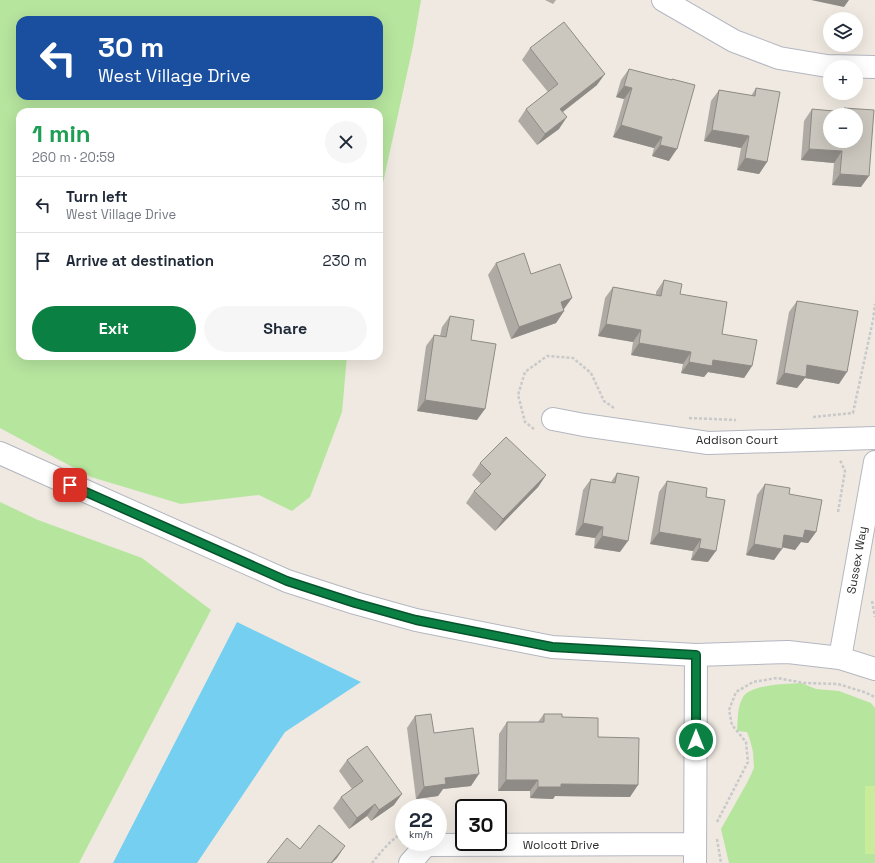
<!DOCTYPE html>
<html lang="en">
<head>
<meta charset="utf-8">
<style>
  body { margin:0; font-family:"Space Grotesk",sans-serif; background:#f6f6f7; color:#1f2937; height:100vh; display:flex; flex-direction:column; font-size:15px; white-space:nowrap }
  * { box-sizing:border-box; margin:0 }
  p { font-size:13px; color:#747a83 }
  .icon { flex:none; width:22px; height:22px; fill:none; stroke:currentColor; stroke-width:2; stroke-linecap:round; stroke-linejoin:round }
  .map { position:relative; flex:1; overflow:hidden }
  .drawer { position:absolute; left:16px; top:108px; width:367px; height:252px; display:flex; flex-direction:column; background:#fff; border-radius:12px; box-shadow:0 4px 16px #0002 }
  .drawer>* { flex:none }
  .banner { position:absolute; left:16px; top:16px; width:367px; height:84px; border-radius:12px; box-shadow:0 4px 16px #0002; background:#1a4fa0; color:#fff; overflow:hidden }
  .buttons { position:absolute; left:823px; top:12px; display:grid; gap:8px }
  .buttons a { display:grid; place-items:center; width:40px; height:40px; border-radius:50%; background:#fff; box-shadow:0 4px 16px #0002; font-size:20px }
  .speed { position:absolute; left:395px; top:799px; display:flex; gap:8px; font-size:20px; font-weight:700; text-align:center }
  .speed>* { display:grid; place-content:center; width:52px; height:52px; border-radius:50%; background:#fff; box-shadow:0 4px 16px #0002; line-height:1 }
  .speed small { font-size:10px; font-weight:400 }
  .speed .limit { border:2px solid #111; border-radius:6px; background:#fff; color:#111 }
  .pin { position:absolute; display:grid; place-items:center; width:34px; height:34px; color:#fff; margin:-17px; border-radius:8px; box-shadow:0 2px 6px #0006 }
  .me { position:absolute; width:44px; margin:-22px; rotate:0deg; stroke-linejoin:round; filter:drop-shadow(0 0 3px #0008) }
  .turn { display:flex; align-items:center; gap:14px; height:84px; padding:0 16px; font-size:18px }
  .turn .icon { width:52px; height:52px; stroke-width:2.5 }
  .turn b { display:block; font-size:28px; line-height:34px }
  .round { display:grid; place-items:center; flex:none; width:42px; height:42px; border-radius:21px; background:#f6f6f7 }
  .head { display:flex; align-items:center; justify-content:space-between; height:68px; padding:0 16px }
  h1 { font-size:24px; font-weight:600; line-height:30px; color:#1e9e55 }
  .button { display:flex; gap:8px; margin-top:auto; padding:8px 16px }
  .button a { flex:1; height:46px; border-radius:24px; background:#0b8043; color:#fff; font-size:16px; font-weight:600; line-height:46px; text-align:center }
  .button a+a { background:#f6f6f7; color:#1f2937 }
  ul { padding:0; list-style:none }
  li { display:flex; align-items:center; gap:12px; height:56px; padding:0 16px; border-top:1px solid #e0e1e3 }
  li div { flex:1 }
  li b { display:block; font-size:15px }
  li em { font-style:normal }
  .map>svg:first-child { display:block }
  .green { fill:#b6e59e; fill-rule:evenodd }
  .pitch { fill:#c9ec9a }
  .water { fill:#75cff0 }
  .lines { fill:none; stroke-linecap:round; stroke-linejoin:round }
  .minor-casing { stroke:#b4b7c1; stroke-width:24 }
  .path { stroke:#c9c9c9; stroke-width:2.5; stroke-dasharray:3 2; stroke-linecap:butt }
  .minor { stroke:#fff; stroke-width:22 }
  .wall { fill:#afaba4 }
  .shaded-wall { fill:#8e8b86 }
  .building { fill:#cbc7bf; stroke:#8e8b86; fill-rule:evenodd }
  .route-casing { stroke:#07532c; stroke-width:10 }
  .route { stroke:#0b8043; stroke-width:7 }
  .labels { text-anchor:middle; stroke-width:4; stroke-linejoin:round; paint-order:stroke }
  .street-label { font-size:12px; fill:#2e2e2e; stroke:#fff }
</style>
</head>
<body>
<div class="map">
<svg width="875" height="863" viewBox="0 0 875 863">
  <rect width="100%" height="100%" fill="#efe9e1"/>
  <!-- green -->
  <path class="green" d="M0 0H421L413 46 379 201V112H20V356H347L342 412 310 497 292 511 259 495 181 504 91 477 0 428ZM20 20H379V96H20Z
    M0 502 38 520 142 558 211 610 79 863H0Z
    M801 683 816 689 839 691 871 703 875 708V863H729L721 829 748 781 754 768 753 752 750 740 747 732 737 731C738 720 737 707 743 697 751 684 787 684 801 683Z"/>
  <!-- pitch -->
  <path class="pitch" d="M865 786H875V854H865Z"/>
  <!-- water -->
  <path class="water" d="M237 622 361 682 285 732 197 863H113Z"/>
  <g class="lines">
    <!-- minor casing -->
    <g class="minor-casing">
      <path id="minor" d="M663 0 734 41 779 58 827 66 875 67
        M553 419 584 425 708 443 875 438
        M0 453 287 581 355 603 416 620 552 647 696 655 788 652 840 658 875 669
        M840 658 875 462
        M410 863 426 845 695 844
        M695 863 696 655"/>
    </g>
    <!-- path -->
    <path class="path" d="M813 417 853 413 873 320 875 304
      M689 418 736 420
      M534 429 525 422 518 395 525 372 547 356 573 358 591 373 604 401 614 408
      M838 512 845 471 841 462 839 460
      M872 601 875 617
      M717 822 748 762 746 742 732 725 729 710 736 692 753 682 777 678 804 683 838 684 864 692 875 697
      M717 839 721 863
      M372 863C381 852 391 839 404 832"/>
    <!-- minor -->
    <use href="#minor" class="minor"/>
  </g>
  <!-- wall -->
  <path class="wall" d="M545 0H556L553 4Z
    M530 48 597 85 563 112 559 129 537 145 518 121 526 109 548 92 522 60Z
    M629 69 671 80 672 79 669 161 652 156 654 148 613 137 624 99 616 97 621 80Z
    M756 88 767 162 759 174 737 170 741 148 704 141 711 101 719 90 751 96Z
    M844 108 861 187 832 185 834 163 801 160 804 121 812 109 842 112Z
    M496 263 531 274 564 309V311L556 323 511 339 488 275Z
    M664 280 680 294 722 334 752 366 744 378 708 372 704 377 681 373 683 364 631 355 633 342 598 336 605 298 613 287 656 295V292Z
    M797 301 839 384 805 378 797 388 776 384 789 312Z
    M450 316 471 340 492 366V368L477 420 417 411 426 346 434 335 440 336 442 327Z
    M480 463 546 475 538 487 495 531 466 503 474 491 481 484 472 475Z
    M617 473 620 552 594 548 595 538 575 535 583 490 591 479 611 482Z
    M667 481 706 497 708 562 691 560 693 551 650 544 659 492Z
    M765 484 789 494 816 532 808 543 801 542 795 550 782 547 774 560 746 555 757 495Z
    M544 714 562 717 598 737 630 797 555 796 553 799 530 798V791H498L499 734 507 722H538Z
    M415 716 434 733 471 786 443 789 438 796 416 799 407 728Z
    M347 760 394 805 371 821 367 816 349 829 333 808 341 797 352 789 339 771Z"/>
  <!-- shaded-wall -->
  <path class="shaded-wall" d="M811 0H849L844 7Z
    M605 74 597 85 552 120 560 109Z
    M624 86 632 88 624 99 616 97Z
    M567 117 559 129 537 145 545 134Z
    M621 125 662 137 654 148 613 137Z
    M712 130 749 136 741 148 704 141Z
    M660 145 677 149 669 161 652 156Z
    M809 149 842 151 834 163 801 160Z
    M745 158 767 162 759 174 737 170Z
    M840 174 869 176 861 187 832 185Z
    M572 298 564 309 553 313 561 302Z
    M564 311 556 323 511 339 519 327Z
    M606 324 641 330 633 342 598 336Z
    M639 343 691 352 683 364 631 355Z
    M713 360 752 366 744 378 708 372 704 377 681 373 689 362Z
    M807 365 847 372 839 384 805 378 797 388 776 384 784 373Z
    M425 400 485 409 477 420 417 411Z
    M546 475 538 487 495 531 503 519Z
    M583 523 603 527 595 538 575 535Z
    M805 530 816 532 808 543 801 542 795 550 776 546 784 535Z
    M659 532 701 539 693 551 650 544Z
    M602 536 628 541 620 552 594 548Z
    M754 544 782 549 774 560 746 555Z
    M699 548 716 551 708 562 691 560Z
    M479 774 471 786 443 789 438 796 416 799 424 787 445 778Z
    M506 780H538L530 791H498Z
    M561 784 638 785 630 797 555 796 553 799 530 798 538 787Z
    M402 794 394 805 371 821 379 810Z
    M375 804 367 816 349 829 357 818Z
    M345 846 337 858 332 863H331Z"/>
  <!-- building -->
  <path class="building" d="M564 22 605 74 560 109 567 117 545 134 526 109 558 84 530 48Z
    M629 69 672 80V79L695 85 677 149 660 145 662 137 621 125 632 88 624 86Z
    M756 88 780 92 767 162 745 158 749 136 712 130 719 90 755 96Z
    M844 108 874 110 869 176 840 174 842 151 809 149 812 109 844 112ZM830 115H856V141H830Z
    M524 253 531 274 560 264 572 298 561 302 564 311 519 327 496 263Z
    M664 280 682 284 680 294 727 302 722 334 757 340 752 366 713 360 712 366 689 362 691 352 639 343 641 330 606 324 613 287 661 296Z
    M797 301 858 311 847 372 807 365 806 377 784 373Z
    M450 316 474 320 471 340 496 344 485 409 425 400 434 335 446 337Z
    M506 437 546 475 503 519 474 491 491 474 480 463Z
    M617 473 639 477 628 541 602 536 603 527 583 523 591 479 615 483Z
    M667 481 707 488 706 497 725 500 716 551 699 548 701 539 659 532Z
    M765 484 790 488 789 494 822 500 816 532 805 530 803 538 784 535 782 549 754 544Z
    M431 714 434 733 473 728 479 774 445 778 446 784 424 787 415 716Z
    M544 714H562V717L598 718V737L639 738 638 785 561 784V787H538V780H506L507 722H544Z
    M367 746 402 794 379 810 375 804 357 818 341 797 363 781 347 760Z
    M319 825 345 846 331 863H267L287 838 300 849Z"/>
  <g class="lines">
    <!-- route casing -->
    <g class="route-casing">
      <path id="route" d="M70 485 287 581 355 603 416 620 552 647 696 655V740"/>
    </g>
    <!-- route -->
    <use href="#route" class="route"/>
  </g>
  <g class="labels">
    <!-- street labels -->
    <g class="street-label">
      <text x="737" y="444">Addison Court</text>
      <text transform="translate(857 560) rotate(-80)" y="4">Sussex Way</text>
      <text x="561" y="849">Wolcott Drive</text>
    </g>
  </g>
</svg>
<div class="buttons">
<a><svg class="icon" aria-label="layers" viewBox="0 0 24 24"><path d="M12 4l9 5-9 5-9-5zM3 14l9 5 9-5"/></svg></a>
<a>+</a>
<a>−</a>
</div>
<div class="speed"><div>22<small>km/h</small></div><div class="limit">30</div></div>
<div class="pin" style="left:70px;top:485px;background:#d93025"><svg class="icon" aria-label="arrive" viewBox="0 0 24 24"><path d="M6 21V4h12l-3 4 3 4H6"/></svg></div>
<svg class="me" style="left:696px;top:740px" viewBox="-20 -20 40 40"><circle r="17" fill="#0b8043" stroke="#fff" stroke-width="3"/><path d="M0-11L8 9 0 5-8 9z" fill="#fff"/></svg>
<div class="banner">
<div class="turn"><svg class="icon" aria-label="left" viewBox="0 0 24 24"><path d="M17 20v-9H6M10 6l-5 5 5 5"/></svg><div><b>30 m</b>West Village Drive</div></div>
</div>
<section class="drawer">
<div class="head"><div><h1>1 min</h1><p>260 m · 20:59</p></div><a class="round"><svg class="icon" aria-label="close" viewBox="0 0 24 24"><path d="M6 6l12 12M18 6L6 18"/></svg></a></div>
<ul>
<li><svg class="icon" aria-label="left" viewBox="0 0 24 24"><path d="M17 20v-9H6M10 6l-5 5 5 5"/></svg><div><b>Turn left</b><p>West Village Drive</p></div><em>30 m</em></li>
<li><svg class="icon" aria-label="arrive" viewBox="0 0 24 24"><path d="M6 21V4h12l-3 4 3 4H6"/></svg><div><b>Arrive at destination</b></div><em>230 m</em></li>
</ul>
<div class="button"><a>Exit</a><a>Share</a></div>
</section>
</div>
</body>
</html>
